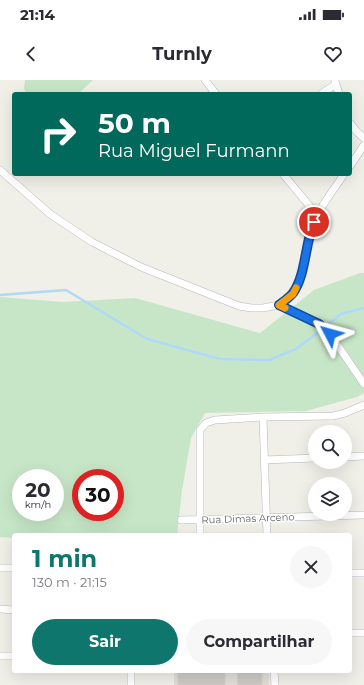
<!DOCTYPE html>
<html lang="pt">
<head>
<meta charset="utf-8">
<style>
  body { margin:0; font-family:Montserrat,sans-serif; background:#f7f7f7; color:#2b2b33; height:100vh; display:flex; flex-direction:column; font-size:15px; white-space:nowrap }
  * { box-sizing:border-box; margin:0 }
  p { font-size:13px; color:#7c7c81 }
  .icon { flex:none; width:22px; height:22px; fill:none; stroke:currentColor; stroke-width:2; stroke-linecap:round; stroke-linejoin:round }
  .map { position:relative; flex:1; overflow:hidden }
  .details { position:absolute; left:12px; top:453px; width:340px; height:140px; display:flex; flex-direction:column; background:#fff; border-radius:4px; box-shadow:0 4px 16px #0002 }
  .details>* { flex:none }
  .hud { position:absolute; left:12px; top:12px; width:340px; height:84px; border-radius:4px; box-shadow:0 4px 16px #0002; background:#00695c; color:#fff; overflow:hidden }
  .controls { position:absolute; left:308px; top:345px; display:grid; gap:8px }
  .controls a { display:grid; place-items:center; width:44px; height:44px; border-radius:50%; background:#fff; box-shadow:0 4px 16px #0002; font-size:20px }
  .speed { position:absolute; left:12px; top:389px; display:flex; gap:8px; font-size:20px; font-weight:700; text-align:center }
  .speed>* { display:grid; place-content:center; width:52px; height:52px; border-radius:50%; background:#fff; box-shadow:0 4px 16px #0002; line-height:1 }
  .speed small { font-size:10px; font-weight:400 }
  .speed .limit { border:6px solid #d22; background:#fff; color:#111 }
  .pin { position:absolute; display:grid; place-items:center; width:34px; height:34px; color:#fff; margin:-17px; border:2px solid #fff; border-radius:50%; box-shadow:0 1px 4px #0007 }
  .me { position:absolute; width:44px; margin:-22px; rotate:309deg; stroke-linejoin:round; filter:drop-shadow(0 0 3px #0008) }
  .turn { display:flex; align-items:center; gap:14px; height:84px; padding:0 20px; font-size:18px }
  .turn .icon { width:52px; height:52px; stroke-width:2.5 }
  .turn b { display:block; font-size:28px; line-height:34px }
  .round { display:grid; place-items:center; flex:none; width:42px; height:42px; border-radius:21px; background:#f7f7f7 }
  .summary { display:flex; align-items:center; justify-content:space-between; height:68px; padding:0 20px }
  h1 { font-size:24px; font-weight:700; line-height:30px; color:#0f766e }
  .primary-button { display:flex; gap:8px; margin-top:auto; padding:8px 20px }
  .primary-button a { flex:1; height:46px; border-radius:24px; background:#0f766e; color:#fff; font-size:16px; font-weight:700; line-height:46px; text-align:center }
  .primary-button a+a { background:#f7f7f7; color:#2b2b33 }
  .status { display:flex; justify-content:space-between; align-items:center; height:28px; padding:0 20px; background:#fff; direction:ltr }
  .status svg { height:11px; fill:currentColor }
  header { display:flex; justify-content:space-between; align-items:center; height:52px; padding:0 20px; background:#fff; font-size:18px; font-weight:700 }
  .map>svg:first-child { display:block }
  .education { fill:#e0ded7 }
  .green { fill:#c7e6c7; fill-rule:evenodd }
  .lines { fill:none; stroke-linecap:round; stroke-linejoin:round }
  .stream { stroke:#afd9fa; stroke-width:2.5 }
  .building { fill:#cccac5; stroke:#d5d1c7 }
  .street-casing { stroke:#b5b8bc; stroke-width:8 }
  .street { stroke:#fff; stroke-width:7 }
  .route-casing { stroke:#114b97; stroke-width:10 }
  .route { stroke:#1a73e8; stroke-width:7 }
  .slow { stroke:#f59e0b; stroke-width:7 }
  .labels { text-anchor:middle; stroke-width:3; stroke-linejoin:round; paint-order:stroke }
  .street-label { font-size:10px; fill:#5f6367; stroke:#fff }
</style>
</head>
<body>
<div class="status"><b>21:14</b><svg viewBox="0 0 49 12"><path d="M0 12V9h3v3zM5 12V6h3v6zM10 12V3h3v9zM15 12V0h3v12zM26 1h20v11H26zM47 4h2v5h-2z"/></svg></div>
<header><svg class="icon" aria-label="back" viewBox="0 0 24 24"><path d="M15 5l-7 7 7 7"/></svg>Turnly<svg class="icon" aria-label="heart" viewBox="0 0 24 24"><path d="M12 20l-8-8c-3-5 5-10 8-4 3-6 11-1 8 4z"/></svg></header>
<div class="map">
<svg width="364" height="605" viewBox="0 0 364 605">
  <rect width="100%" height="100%" fill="#f0efe8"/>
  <!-- education -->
  <path class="education" d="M174 591H269V605H174Z"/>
  <!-- green -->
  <path class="green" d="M25 0H93L78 14H26L24 8Z
    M360 193H364V313L357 317 306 331 205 333 191 358 182 410 177 455H14V458L0 457V217L63 222 135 218 260 253 314 210ZM21 398H55V432H21ZM81 398H115V432H81Z"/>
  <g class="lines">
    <!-- stream -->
    <path class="stream" d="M0 215 66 210 147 259 220 279 269 280 296 269 320 251
      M327 245 341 234 364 228"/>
  </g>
  <!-- building -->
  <path class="building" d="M178 591H225V605H178Z
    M237 591H262V605H238Z"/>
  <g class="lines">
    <!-- street casing -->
    <g class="street-casing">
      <path id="street" d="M205 0 216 14
        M335 1 339 14
        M321 14 336 4
        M350 43 357 52 364 58
        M350 86 364 65
        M0 90 50 134 92 162 141 187 239 226 251 228H263L279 225 319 244 330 254 364 304
        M283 94 317 135
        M279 225C310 202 300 176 313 144 320 126 334 110 344 94
        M263 337 267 455
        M345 377 364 376
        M264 380 315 378
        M181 440 364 435
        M200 455V350L206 343 215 340 263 337 333 336 345 333 364 325
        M0 488H14
        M350 493H364
        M0 529 14 530
        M350 553H364
        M0 576H14
        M274 591 275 605
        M131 605V591"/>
    </g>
    <!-- street -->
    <use href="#street" class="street"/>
  </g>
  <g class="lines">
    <!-- route casing -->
    <g class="route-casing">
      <path id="route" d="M314 142C305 163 306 195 293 213 289 218 284 221 279 225L319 244 330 254"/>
    </g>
    <!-- route -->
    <use href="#route" class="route"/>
    <!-- slow -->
    <path class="slow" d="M285 228 279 225 293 214 296 208"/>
  </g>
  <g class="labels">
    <!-- street labels -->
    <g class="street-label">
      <text transform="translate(248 438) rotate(-2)" y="4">Rua Dimas Arceno</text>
    </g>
  </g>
</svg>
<div class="controls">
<a><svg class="icon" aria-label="search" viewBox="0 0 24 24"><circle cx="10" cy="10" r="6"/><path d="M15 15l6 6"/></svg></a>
<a><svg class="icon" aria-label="layers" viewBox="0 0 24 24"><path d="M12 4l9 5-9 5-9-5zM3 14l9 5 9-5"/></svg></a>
</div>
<div class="speed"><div>20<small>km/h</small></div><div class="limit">30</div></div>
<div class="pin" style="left:314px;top:142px;background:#d93025"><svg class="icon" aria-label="arrive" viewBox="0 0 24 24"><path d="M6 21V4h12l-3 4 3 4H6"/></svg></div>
<svg class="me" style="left:330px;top:254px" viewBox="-20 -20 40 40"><path d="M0-17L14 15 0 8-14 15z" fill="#1a73e8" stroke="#fff" stroke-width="4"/></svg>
<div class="hud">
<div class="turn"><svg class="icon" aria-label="right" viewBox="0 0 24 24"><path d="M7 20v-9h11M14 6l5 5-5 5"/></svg><div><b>50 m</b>Rua Miguel Furmann</div></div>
</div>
<section class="details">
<div class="summary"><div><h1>1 min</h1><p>130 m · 21:15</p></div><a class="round"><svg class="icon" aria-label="close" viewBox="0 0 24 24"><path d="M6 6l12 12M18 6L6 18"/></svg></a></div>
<div class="primary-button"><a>Sair</a><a>Compartilhar</a></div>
</section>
</div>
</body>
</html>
